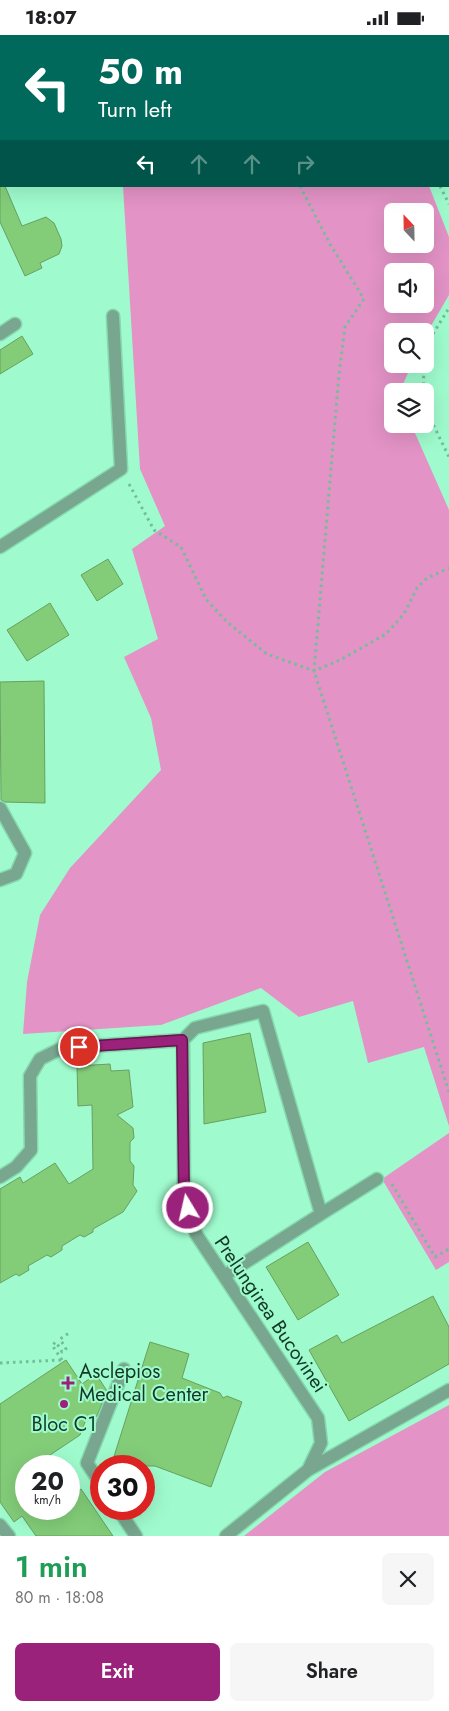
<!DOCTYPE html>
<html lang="en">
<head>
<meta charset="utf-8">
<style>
  body { margin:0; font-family:Jost,sans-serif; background:#f6f6f6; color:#202124; height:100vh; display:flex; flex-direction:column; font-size:19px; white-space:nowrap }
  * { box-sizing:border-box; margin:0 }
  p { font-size:16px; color:#757577 }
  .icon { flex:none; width:28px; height:28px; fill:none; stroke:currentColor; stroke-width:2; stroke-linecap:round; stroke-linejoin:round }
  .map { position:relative; height:1501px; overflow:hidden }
  .details { display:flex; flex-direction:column; background:#fff; flex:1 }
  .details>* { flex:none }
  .guide { position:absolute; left:0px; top:0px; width:450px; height:152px; box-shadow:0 5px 20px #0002; background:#00695c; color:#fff; overflow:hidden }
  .needle { width:32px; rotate:338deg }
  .controls { position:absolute; left:384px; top:168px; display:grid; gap:10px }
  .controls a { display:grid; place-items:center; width:50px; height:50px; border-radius:8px; background:#fff; box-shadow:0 5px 20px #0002; font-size:25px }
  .speed { position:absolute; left:15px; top:1420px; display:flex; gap:10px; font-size:25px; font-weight:700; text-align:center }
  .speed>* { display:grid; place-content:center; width:65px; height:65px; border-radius:50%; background:#fff; box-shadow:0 5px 20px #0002; line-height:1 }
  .speed small { font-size:12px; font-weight:400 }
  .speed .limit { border:8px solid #d22; background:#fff; color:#111 }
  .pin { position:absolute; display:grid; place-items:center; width:42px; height:42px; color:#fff; margin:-21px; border:2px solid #fff; border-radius:50%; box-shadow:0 1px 5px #0007 }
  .me { position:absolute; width:55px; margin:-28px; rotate:351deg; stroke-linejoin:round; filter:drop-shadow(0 0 4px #0008) }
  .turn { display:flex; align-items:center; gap:18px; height:105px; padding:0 15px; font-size:22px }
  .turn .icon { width:65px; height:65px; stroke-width:2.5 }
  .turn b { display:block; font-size:35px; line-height:42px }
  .lanes { display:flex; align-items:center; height:48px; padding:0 15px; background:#0003; justify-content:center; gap:25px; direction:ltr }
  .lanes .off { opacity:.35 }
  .round { display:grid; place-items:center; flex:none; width:52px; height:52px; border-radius:8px; background:#f6f6f6 }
  .head { display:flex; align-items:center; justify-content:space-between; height:85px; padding:0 15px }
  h1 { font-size:30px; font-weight:600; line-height:38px; color:#1e9e55 }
  .cta { display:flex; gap:10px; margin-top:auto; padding:10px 15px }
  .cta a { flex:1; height:58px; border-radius:8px; background:#9b227a; color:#fff; font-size:20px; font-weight:600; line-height:58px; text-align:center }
  .cta a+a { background:#f6f6f6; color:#202124 }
  .status { display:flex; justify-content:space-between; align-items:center; height:35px; padding:0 25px; background:#fff; direction:ltr }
  .status svg { height:14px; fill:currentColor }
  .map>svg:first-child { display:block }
  .green { fill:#e393c6; fill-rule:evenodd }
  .building { fill:#83cd79; stroke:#68a061 }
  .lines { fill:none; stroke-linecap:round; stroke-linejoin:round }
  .minor-casing { stroke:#85d8af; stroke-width:15 }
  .path { stroke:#72be99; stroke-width:3; stroke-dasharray:2.5 4; stroke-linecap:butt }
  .minor { stroke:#78a68e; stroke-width:12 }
  .route-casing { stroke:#65164f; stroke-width:12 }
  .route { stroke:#9b227a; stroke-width:9 }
  .poi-dot { fill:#9b227a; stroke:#9ffbcd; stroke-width:2 }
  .labels { text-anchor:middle; stroke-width:4; stroke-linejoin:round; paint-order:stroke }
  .street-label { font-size:20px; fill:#113827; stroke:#9ffbcd }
  .poi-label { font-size:20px; fill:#113827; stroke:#9ffbcd; text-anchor:start }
</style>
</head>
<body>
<div class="status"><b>18:07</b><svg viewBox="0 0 49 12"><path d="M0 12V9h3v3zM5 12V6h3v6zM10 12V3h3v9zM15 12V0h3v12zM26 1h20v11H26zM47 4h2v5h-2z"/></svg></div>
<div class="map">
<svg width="449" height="1501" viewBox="0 0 449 1501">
  <rect width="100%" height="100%" fill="#9ffbcd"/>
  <!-- green -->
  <path class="green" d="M88 0H356L357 1H89Z
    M123 151H429L449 202V260L425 301V296H392V329H412L400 356H392V389H411L449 475V1091L424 1012 368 1028 353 966 299 982 261 953 161 990 23 999 27 947 40 880 70 833 161 735 151 683 124 622 158 604 132 514 165 491 140 434ZM392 176H425V209H392ZM392 236H425V269H392Z
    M449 1098V1227L436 1235 382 1144Z
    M449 1370V1501H244L325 1437Z"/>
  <!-- building -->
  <path class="building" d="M0 140 1 151H5L22 191 46 182 54 188 61 204 62 211 59 219 40 228 42 233 25 241 0 187Z
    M22 301 33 319 0 339V315Z
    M108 524 123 549 97 566 81 540Z
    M50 568 69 600 27 626 7 595Z
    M44 646 45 768 5 767 1 765 0 647Z
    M250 998 266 1077 204 1089 203 1008Z
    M110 1029 111 1036 129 1035 133 1072 117 1080 133 1093 134 1103 130 1107V1126L134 1131 133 1150 137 1156 123 1177 93 1194V1197L84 1202 80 1200 62 1211V1215L51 1222 47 1220 28 1231 29 1235 19 1241 16 1239 0 1248V1154L20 1142 23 1148 55 1128 69 1149 93 1134 92 1070 78 1071 77 1031Z
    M308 1207 339 1260 298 1285 266 1232Z
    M433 1261 449 1292V1329L349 1386 309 1315 337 1300 342 1308Z
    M150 1307 189 1319 182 1343 220 1358 223 1363 227 1361 242 1367 211 1452 155 1431H111Z
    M66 1325 82 1349 96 1339 107 1356 97 1381 85 1387 80 1400 44 1424 49 1431H26V1474H69V1462L81 1454 113 1501H36L22 1481 14 1487 0 1467V1369Z"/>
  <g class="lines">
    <!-- minor casing -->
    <g class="minor-casing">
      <path id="minor" d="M79 0V1
        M0 299 15 289
        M0 512 121 434 113 281
        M0 773 25 818 16 839 0 845
        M183 1005 184 1160 196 1199 318 1383 321 1408 308 1435 226 1501
        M0 1142 16 1132 31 1115 30 1041 40 1024 62 1013 183 1005 195 993 263 976 321 1179 224 1241
        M321 1179 377 1144
        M308 1435 449 1355
        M101 1449 87 1428 124 1334
        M118 1474 136 1501
        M0 1490 9 1501"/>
    </g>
    <!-- path -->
    <path class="path" d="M223 0 224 1
      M361 0 362 1
      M300 151 330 209 364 264 345 292 339 339 314 636 449 1057
      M440 151 449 169
      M425 356 423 345 431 302 449 273
      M425 359 429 381 449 422
      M129 449 154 495 181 512 206 564 227 587 267 619 314 636 340 625 386 599 404 579 417 553 427 543 449 533
      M392 1149 435 1222 449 1214
      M62 1325 52 1310 56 1307 62 1317 66 1314 60 1304 69 1298
      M0 1328 62 1325"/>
    <!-- minor -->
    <use href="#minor" class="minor"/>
  </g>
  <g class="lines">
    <!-- route casing -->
    <g class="route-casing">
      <path id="route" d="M79 1012 182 1005 184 1160 188 1173"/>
    </g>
    <!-- route -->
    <use href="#route" class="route"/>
  </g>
  <!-- markers -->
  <g class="poi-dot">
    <path d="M65.5 1340.5h5v5h5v5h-5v5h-5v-5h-5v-5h5z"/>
    <circle cx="64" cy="1369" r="5"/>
  </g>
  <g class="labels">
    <!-- street labels -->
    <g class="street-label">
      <text transform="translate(271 1279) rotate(56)" y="7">Prelungirea Bucovinei</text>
    </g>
    <!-- poi labels -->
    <g class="poi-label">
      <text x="79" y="1343">Asclepios<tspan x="79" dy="23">Medical Center</tspan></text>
      <text x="64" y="1396" text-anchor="middle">Bloc C1</text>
    </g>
  </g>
</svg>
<div class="controls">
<a><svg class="needle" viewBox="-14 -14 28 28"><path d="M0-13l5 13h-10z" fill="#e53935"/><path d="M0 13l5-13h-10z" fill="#757577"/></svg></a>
<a><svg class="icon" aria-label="sound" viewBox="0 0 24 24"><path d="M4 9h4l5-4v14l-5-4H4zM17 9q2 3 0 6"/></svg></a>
<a><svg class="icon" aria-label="search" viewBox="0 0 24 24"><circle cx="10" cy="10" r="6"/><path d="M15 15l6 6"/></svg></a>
<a><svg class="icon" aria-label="layers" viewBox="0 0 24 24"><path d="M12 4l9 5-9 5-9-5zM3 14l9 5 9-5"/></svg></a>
</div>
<div class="speed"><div>20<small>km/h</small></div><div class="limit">30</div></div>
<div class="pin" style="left:79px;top:1012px;background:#d93025"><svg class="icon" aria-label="arrive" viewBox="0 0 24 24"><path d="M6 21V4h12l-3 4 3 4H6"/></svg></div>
<svg class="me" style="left:188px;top:1173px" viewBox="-20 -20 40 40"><circle r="17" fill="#9b227a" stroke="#fff" stroke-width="3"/><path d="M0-11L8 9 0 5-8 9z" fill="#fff"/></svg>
<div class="guide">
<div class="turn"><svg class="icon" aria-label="left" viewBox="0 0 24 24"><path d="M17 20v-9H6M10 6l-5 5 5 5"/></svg><div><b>50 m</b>Turn left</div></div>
<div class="lanes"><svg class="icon" aria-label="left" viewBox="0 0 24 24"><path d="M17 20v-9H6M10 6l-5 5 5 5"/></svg><svg class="icon off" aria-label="ahead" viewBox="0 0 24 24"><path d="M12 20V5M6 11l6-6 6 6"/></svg><svg class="icon off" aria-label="ahead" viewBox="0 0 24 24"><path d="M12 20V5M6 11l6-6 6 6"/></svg><svg class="icon off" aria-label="right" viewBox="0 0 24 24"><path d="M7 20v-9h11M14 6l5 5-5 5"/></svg></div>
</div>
</div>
<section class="details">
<div class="head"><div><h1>1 min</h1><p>80 m · 18:08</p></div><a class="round"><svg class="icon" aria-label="close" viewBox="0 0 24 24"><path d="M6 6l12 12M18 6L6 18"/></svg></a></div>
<div class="cta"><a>Exit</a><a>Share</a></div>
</section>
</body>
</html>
